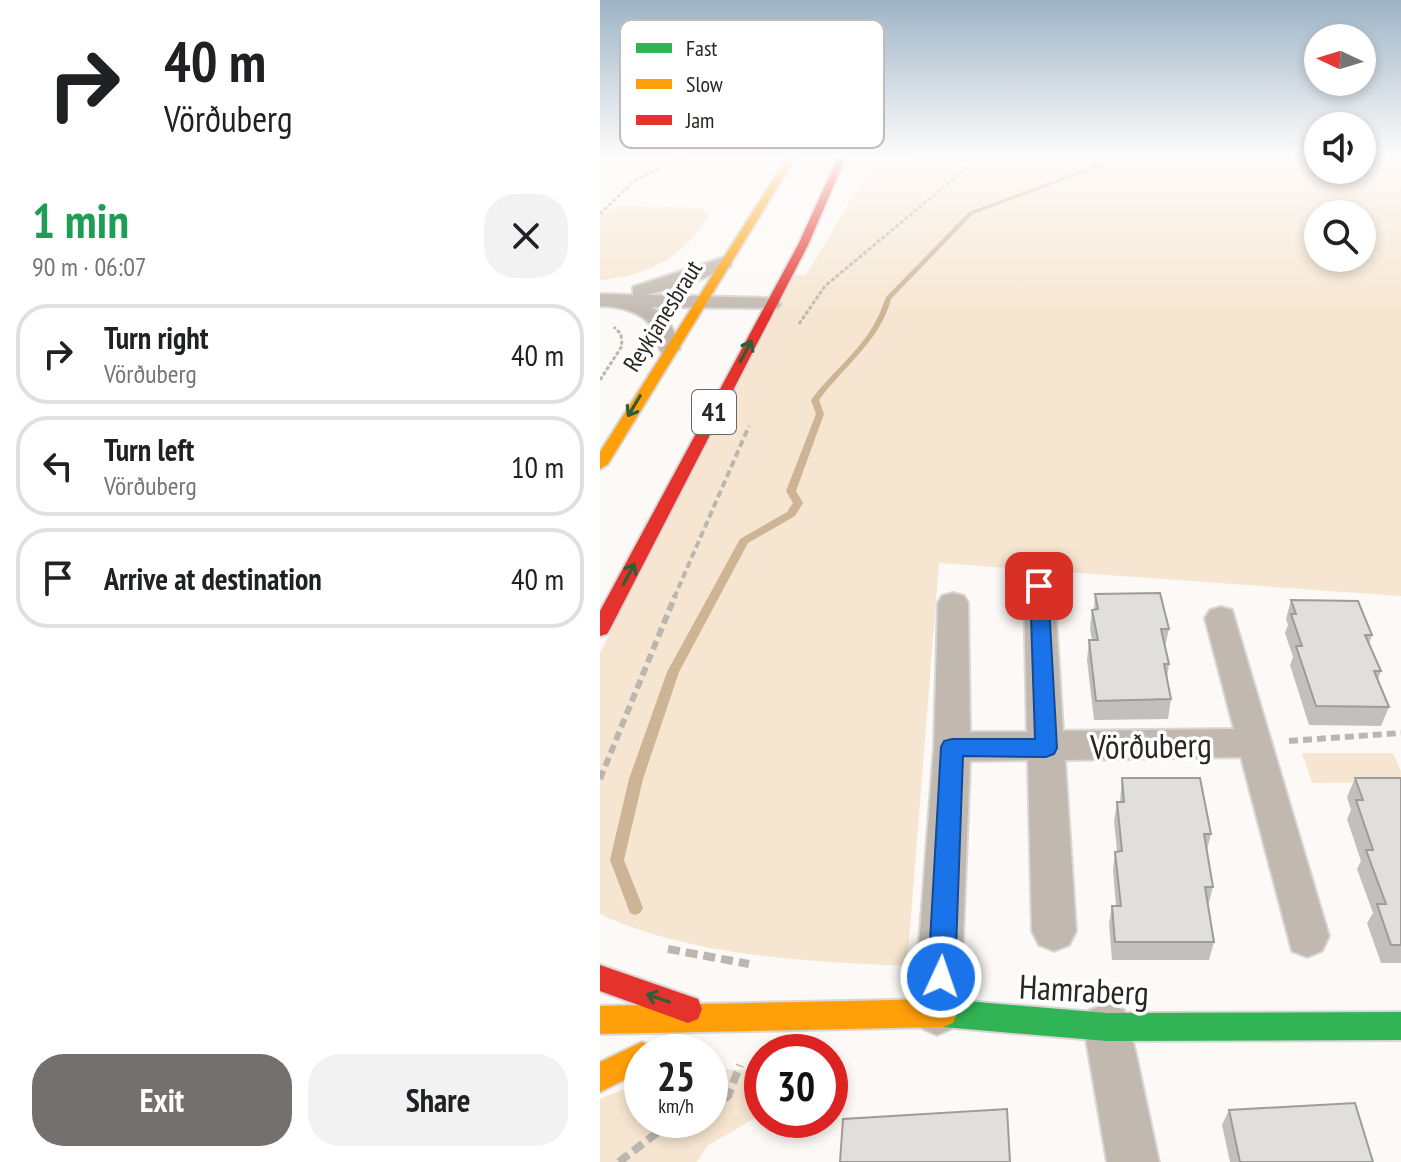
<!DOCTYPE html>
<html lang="en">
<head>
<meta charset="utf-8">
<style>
  body { margin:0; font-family:"PT Sans Narrow",sans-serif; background:#f2f2f2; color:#202124; height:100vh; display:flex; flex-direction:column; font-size:30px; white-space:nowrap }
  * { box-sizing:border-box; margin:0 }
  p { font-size:26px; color:#757577 }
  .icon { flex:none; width:44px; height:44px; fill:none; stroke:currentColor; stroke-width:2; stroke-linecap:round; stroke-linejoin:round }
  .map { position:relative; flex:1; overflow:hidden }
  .side { display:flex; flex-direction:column; background:#fff; width:600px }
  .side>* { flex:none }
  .top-card { background:#fff; color:#202124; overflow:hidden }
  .needle { width:52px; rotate:274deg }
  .controls { position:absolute; left:704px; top:24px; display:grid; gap:16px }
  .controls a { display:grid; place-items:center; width:72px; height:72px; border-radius:50%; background:#fff; box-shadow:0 4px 12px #0003; font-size:40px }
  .speed { position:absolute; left:24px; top:1034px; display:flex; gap:16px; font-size:40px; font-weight:700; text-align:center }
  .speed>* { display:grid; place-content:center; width:104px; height:104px; border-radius:50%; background:#fff; box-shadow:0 4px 12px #0003; line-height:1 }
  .speed small { font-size:20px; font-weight:400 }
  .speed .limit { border:12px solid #d22; background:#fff; color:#111 }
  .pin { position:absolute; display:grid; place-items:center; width:68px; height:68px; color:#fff; margin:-34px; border-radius:16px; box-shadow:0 4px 12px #0006 }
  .me { position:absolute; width:88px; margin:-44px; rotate:3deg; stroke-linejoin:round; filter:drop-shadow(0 0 6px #0008) }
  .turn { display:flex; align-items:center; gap:28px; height:168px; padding:0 32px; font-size:36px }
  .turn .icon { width:104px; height:104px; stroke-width:2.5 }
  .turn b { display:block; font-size:56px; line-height:68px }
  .round { display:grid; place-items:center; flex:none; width:84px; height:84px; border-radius:32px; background:#f2f2f2 }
  .head { display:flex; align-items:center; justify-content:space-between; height:136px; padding:0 32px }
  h1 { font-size:48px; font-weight:800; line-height:60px; color:#1e9e55 }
  .button { display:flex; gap:16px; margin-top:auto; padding:16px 32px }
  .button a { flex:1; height:92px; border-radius:32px; background:#73706d; color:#fff; font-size:32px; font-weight:800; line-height:92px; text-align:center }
  .button a+a { background:#f2f2f2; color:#202124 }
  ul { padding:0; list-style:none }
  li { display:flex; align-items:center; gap:24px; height:100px; margin:0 16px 12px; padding:0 16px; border:4px solid #e0e0e0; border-radius:32px }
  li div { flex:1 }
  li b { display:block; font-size:30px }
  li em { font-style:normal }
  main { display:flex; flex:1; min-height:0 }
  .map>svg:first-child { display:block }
  .green { fill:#f6e5d0; fill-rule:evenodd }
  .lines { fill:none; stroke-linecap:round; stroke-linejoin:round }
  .stream { fill:#cdb494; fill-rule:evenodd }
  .street-casing { stroke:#d9d7d5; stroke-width:4 }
  .fast-casing { stroke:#d9d7d5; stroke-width:4 }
  .slow-casing { stroke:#d9d7d5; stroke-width:4 }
  .jam-casing { stroke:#d9d7d5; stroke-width:4 }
  .path-far3 { stroke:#bbb6af; stroke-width:3; stroke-dasharray:4 2; stroke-linecap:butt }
  .path-far2 { stroke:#bbb6af; stroke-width:4; stroke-dasharray:7 4; stroke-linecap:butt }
  .path-far1 { stroke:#bbb6af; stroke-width:6; stroke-dasharray:9 5; stroke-linecap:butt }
  .path { stroke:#bbb6af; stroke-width:8; stroke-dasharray:12 6; stroke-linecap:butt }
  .street { fill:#c1b9b0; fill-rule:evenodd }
  .fast { fill:#30b455; fill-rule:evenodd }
  .slow { fill:#ff9f0a; fill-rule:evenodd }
  .jam { fill:#e5322d; fill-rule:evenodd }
  .wall { fill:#c2c0bd }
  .building { fill:#e1dfdc; stroke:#9e9c9a; stroke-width:2 }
  .oneway { stroke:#2c5f37 }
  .route { fill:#1a73e8; stroke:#114b97; stroke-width:2 }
  .labels { text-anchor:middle; stroke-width:7; stroke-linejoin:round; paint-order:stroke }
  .far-street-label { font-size:24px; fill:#292623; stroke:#fff }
  .shield { fill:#fff; stroke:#696765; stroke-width:2 }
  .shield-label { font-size:26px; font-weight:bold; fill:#292623 }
  .near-street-label { font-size:34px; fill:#292623; stroke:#fff }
  .key { fill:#fff; stroke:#bfbebd; stroke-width:2 }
  .key-label { font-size:22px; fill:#292623 }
</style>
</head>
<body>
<main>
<section class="side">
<div class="top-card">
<div class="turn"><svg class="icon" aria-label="right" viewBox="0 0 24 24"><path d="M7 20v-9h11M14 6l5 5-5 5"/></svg><div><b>40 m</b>Vörðuberg</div></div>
</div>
<div class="head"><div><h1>1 min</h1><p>90 m · 06:07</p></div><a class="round"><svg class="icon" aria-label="close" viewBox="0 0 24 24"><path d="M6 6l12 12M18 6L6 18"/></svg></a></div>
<ul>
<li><svg class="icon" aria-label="right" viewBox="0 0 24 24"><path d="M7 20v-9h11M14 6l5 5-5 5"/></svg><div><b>Turn right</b><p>Vörðuberg</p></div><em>40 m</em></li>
<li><svg class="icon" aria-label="left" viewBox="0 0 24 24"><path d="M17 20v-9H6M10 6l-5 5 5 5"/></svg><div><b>Turn left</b><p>Vörðuberg</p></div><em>10 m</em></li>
<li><svg class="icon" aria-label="arrive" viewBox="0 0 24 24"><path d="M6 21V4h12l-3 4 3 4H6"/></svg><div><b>Arrive at destination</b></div><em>40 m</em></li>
</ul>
<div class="button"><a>Exit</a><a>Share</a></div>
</section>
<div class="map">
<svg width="801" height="1162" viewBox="0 0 801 1162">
  <rect width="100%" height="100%" fill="#fcf9f6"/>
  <!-- green -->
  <path class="green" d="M381 155H718V170H762V155H801V596L339 563 307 966C207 961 96 957 4 916L0 913V653L195 275H206L275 159 357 158ZM718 214H762V258H718Z
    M17 206 103 208 109 216C84 257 48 276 0 280V215Z
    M702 753H793L801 771V782L712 783Z
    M162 1069V1114L107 1146 97 1162H0V1099L42 1082V1120H110V1070Z"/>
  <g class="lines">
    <!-- stream -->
    <path class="stream" d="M525 155H531L373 214 291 299C280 341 244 366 219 400L224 414 196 491 203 503 195 516 148 543 79 672 43 779 24 860 43 908 40 913 35 915 30 913 10 860 29 779 67 672 140 539 187 512 193 503 186 491 216 414 211 400C230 374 257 354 273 326 279 317 282 307 286 297L369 212Z"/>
    <!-- street casing -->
    <g class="street-casing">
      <path id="street" d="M125 257 131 258V266L94 282 46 295 171 298 181 304 178 308 51 307C69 317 75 331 80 349L69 355 62 353C57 346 57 337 53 329 44 311 17 306 0 306V294L33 295V287Z
        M439 576 450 579 454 586 463 731 634 729 605 618 610 610 621 607 632 610 729 936 722 951 707 957 692 951 641 757 465 760 476 931 469 945 454 951 439 945 432 931 428 760 370 761 360 1012 353 1028 337 1035 321 1028 314 1012 334 747 338 603 342 596 353 593 364 596 368 603 370 732H427L424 586 428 579Z
        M507 1004 524 1010 530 1027 559 1162H507L484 1027 490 1010Z"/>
    </g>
    <!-- fast casing -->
    <g class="fast-casing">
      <path id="fast" d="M343 999 507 1013 801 1012V1040L507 1041 343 1027 333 1023 329 1013 333 1003Z"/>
    </g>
    <!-- slow casing -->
    <g class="slow-casing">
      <path id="slow" d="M189 155H197L8 464 0 469V452Z
        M343 999 353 1003 357 1013 353 1023 343 1027 0 1034V1006Z
        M42 1042 52 1046 55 1052H42V1071L0 1092V1062Z"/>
    </g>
    <!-- jam casing -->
    <g class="jam-casing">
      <path id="jam" d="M239 155H247L208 245 10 629 7 634 0 636V611L198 245Z
        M0 965 98 999 102 1009 98 1019 88 1023 0 991Z"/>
    </g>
    <!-- path-far3 -->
    <path class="path-far3" d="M492 165 518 171
      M0 214 34 181 86 155
      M199 324 225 286 382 155
      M0 380 22 346 21 334 14 327"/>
    <!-- path-far2 -->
    <path class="path-far2" d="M74 598 149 426"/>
    <!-- path-far1 -->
    <path class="path-far1" d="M689 741 801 733
      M0 779 75 596"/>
    <!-- path -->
    <path class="path" d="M68 949 149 964
      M110 1109 128 1096 140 1065
      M19 1162 58 1132 90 1120"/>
    <!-- street -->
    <use href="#street" class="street"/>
    <!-- fast -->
    <use href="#fast" class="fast"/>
    <!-- slow -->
    <use href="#slow" class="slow"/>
    <!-- jam -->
    <use href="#jam" class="jam"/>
  </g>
  <!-- wall -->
  <path class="wall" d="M495 594 569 629 565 647 569 664 567 678 571 699 568 719 494 720 487 660 489 640H492L490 629 492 610H494Z
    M691 600 772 635 769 644 781 671 778 679 789 707 781 726 709 725 690 665 693 657 685 633 688 625 686 619Z
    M522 778 611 834 607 850 613 887 608 906 614 942 609 960H512L509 924 512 906H516L513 870 515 852 517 851 514 821 517 802H520Z
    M755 778H801V963H781L767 923 773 913 757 869 761 861 747 819 751 810 747 797Z
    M629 1110 773 1162H630L622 1125Z"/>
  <!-- building -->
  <path class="building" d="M560 593 569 629H561L569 664H564L571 699 496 701 489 640H498L492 610 498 609 495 594Z
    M691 600 758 601 772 635H765L781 671H774L789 707 716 706 696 646H702L691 614H696Z
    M522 778H600L611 834H604L613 887H605L614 942H515L512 906H521L515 852 522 851 517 802H524Z
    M755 778H801V945H791L777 904H786L766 850H773L756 800H763Z
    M755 1103 773 1162H640L629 1110Z
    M407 1109 410 1162H240L243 1119Z"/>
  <!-- one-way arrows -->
  <defs><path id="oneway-shaft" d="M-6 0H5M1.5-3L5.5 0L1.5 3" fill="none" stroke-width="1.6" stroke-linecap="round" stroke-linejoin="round" transform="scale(2)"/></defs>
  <g class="oneway">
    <use href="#oneway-shaft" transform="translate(146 351) rotate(-62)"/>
    <use href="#oneway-shaft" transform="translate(34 406) rotate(121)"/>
    <use href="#oneway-shaft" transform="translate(29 574) rotate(-62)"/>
    <use href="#oneway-shaft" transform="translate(58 998) rotate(-161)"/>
  </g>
  <!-- sky -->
  <linearGradient id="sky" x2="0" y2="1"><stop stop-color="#9db4c6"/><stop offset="0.49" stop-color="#fefcfb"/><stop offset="1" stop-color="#fefcfb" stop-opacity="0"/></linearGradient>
  <rect width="801" height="317" fill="url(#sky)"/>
  <!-- route -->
  <path class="route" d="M439 580 448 586 457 748 454 754 446 757 363 756 355 977 351 987 341 991 332 987 328 977 341 747 344 741 352 739H435L430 586Z"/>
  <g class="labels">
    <!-- far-street labels -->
    <g class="far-street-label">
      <text transform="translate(63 316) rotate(-58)" y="8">Reykjanesbraut</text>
    </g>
    <!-- shield labels -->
    <rect class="shield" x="92" y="390" width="44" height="44" rx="6"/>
    <g class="shield-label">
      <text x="114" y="421">41</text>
    </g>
    <!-- near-street labels -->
    <g class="near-street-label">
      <text transform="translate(551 746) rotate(-1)" y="12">Vörðuberg</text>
      <text transform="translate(484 990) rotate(3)" y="12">Hamraberg</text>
    </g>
  </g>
  <!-- legend -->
  <rect x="20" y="20" width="264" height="128" rx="12" class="key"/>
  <rect x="36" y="43" width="36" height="10" fill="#30b455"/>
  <rect x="36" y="79" width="36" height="10" fill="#ff9f0a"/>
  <rect x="36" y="115" width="36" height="10" fill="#e5322d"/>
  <g class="key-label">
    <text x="86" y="56">Fast</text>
    <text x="86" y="92">Slow</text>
    <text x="86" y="128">Jam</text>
  </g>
</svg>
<div class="controls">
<a><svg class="needle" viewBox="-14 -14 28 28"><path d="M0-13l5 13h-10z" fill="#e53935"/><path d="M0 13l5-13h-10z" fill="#757577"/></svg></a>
<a><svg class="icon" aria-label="sound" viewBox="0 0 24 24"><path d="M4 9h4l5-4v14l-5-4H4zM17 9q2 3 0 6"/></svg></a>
<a><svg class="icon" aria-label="search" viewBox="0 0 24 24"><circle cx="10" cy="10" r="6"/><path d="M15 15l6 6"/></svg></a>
</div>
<div class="speed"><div>25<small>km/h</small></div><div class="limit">30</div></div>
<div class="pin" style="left:439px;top:586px;background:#d93025"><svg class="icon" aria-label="arrive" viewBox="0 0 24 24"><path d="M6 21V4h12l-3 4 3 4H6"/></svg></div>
<svg class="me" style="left:341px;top:977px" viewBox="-20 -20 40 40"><circle r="17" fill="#1a73e8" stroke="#fff" stroke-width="3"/><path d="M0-11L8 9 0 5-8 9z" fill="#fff"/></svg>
</div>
</main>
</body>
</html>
